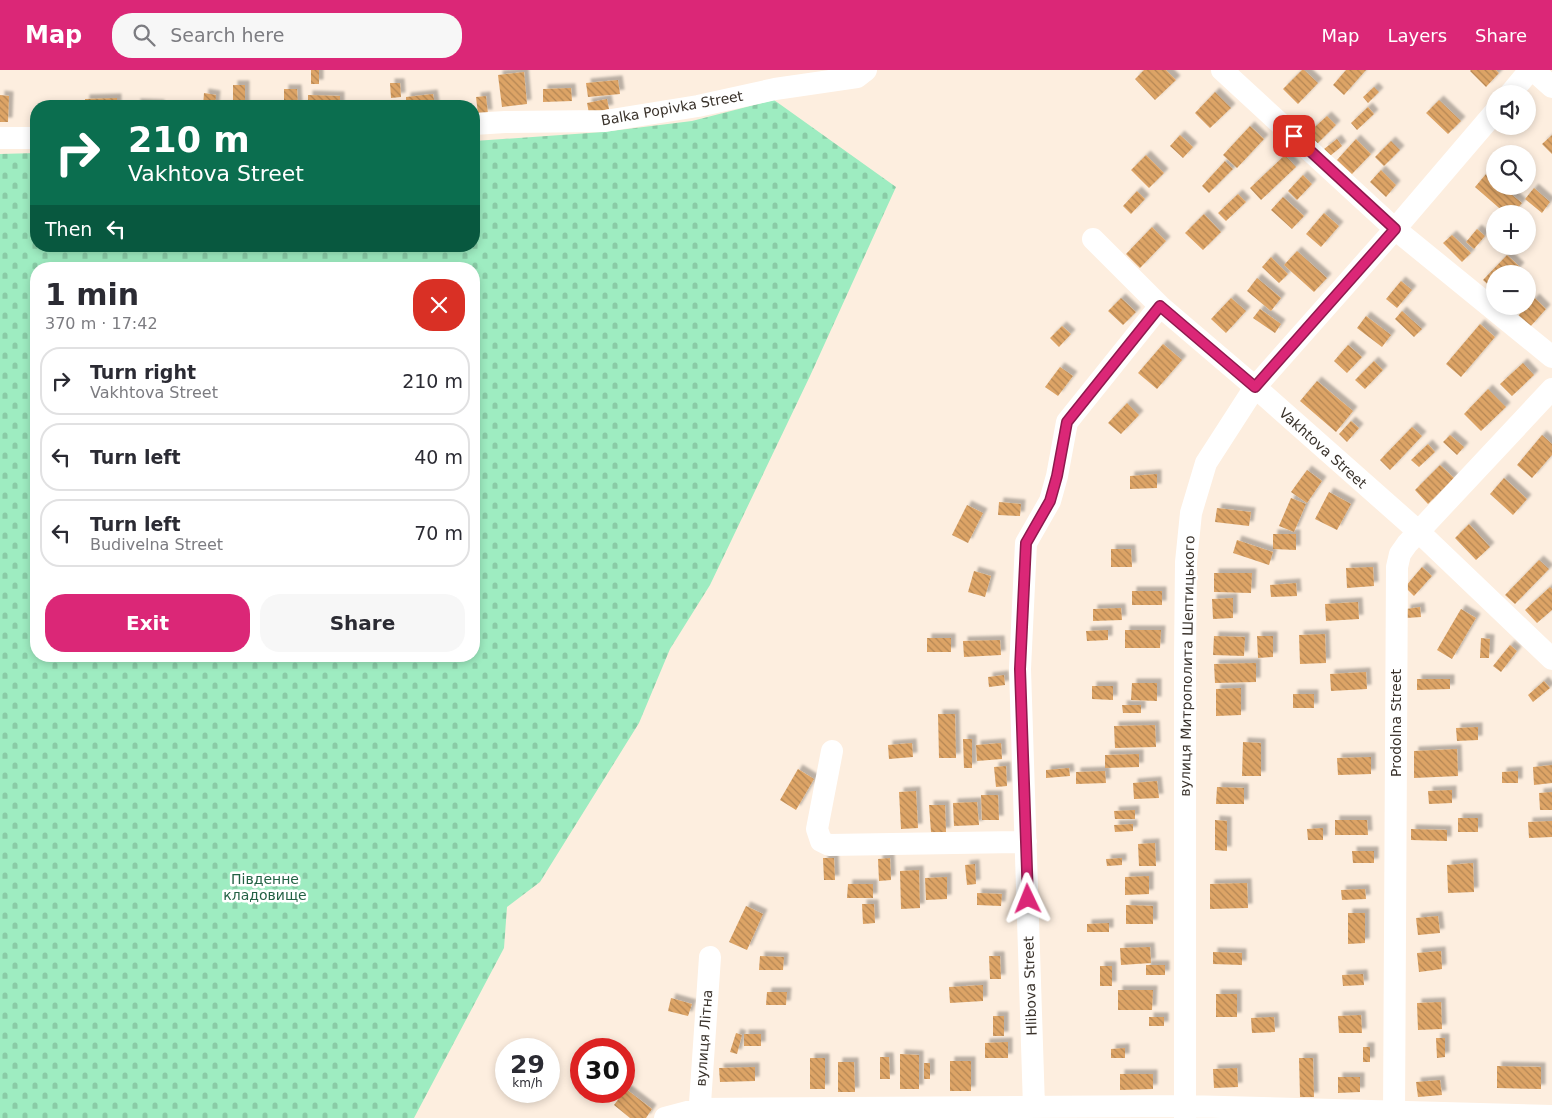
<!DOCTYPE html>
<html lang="en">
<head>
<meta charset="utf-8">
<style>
  body { margin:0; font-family:"DejaVu Sans",sans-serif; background:#f7f7f7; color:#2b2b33; height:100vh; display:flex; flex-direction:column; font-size:19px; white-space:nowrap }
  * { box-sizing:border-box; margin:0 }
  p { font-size:16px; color:#7c7c81 }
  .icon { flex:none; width:28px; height:28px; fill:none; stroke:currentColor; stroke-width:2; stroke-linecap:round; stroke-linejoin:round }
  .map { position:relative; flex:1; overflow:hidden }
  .drawer { position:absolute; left:30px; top:192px; width:450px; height:400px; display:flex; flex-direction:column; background:#fff; border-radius:20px; box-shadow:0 2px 8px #0003 }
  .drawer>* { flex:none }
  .guide { position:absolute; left:30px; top:30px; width:450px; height:152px; border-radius:20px; box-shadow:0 2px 8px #0003; background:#0b6e4f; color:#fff; overflow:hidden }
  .tools { position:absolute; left:1486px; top:15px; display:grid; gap:10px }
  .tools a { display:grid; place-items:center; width:50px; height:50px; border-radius:50%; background:#fff; box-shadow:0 2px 8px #0003; font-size:25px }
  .speed { position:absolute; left:495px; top:968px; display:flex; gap:10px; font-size:25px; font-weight:700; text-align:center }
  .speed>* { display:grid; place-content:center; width:65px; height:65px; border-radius:50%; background:#fff; box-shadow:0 2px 8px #0003; line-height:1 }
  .speed small { font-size:12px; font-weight:400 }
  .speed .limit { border:8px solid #d22; background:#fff; color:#111 }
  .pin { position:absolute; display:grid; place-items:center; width:42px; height:42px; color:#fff; margin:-21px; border-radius:10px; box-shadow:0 2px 8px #0006 }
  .me { position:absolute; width:55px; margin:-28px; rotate:358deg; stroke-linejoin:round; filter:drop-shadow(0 0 4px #0008) }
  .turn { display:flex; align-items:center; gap:18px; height:105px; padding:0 15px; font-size:22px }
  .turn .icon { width:65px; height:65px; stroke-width:2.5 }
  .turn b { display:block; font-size:35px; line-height:42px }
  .then { display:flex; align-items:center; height:48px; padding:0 15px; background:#0003; gap:10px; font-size:19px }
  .round { display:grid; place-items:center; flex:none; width:52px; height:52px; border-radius:20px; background:#f7f7f7 }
  .summary { display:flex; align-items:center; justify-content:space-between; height:85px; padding:0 15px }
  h1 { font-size:30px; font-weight:800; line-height:38px }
  .primary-button { display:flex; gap:10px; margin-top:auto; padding:10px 15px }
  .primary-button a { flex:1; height:58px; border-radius:20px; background:#db2777; color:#fff; font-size:20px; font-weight:800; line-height:58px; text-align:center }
  .primary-button a+a { background:#f7f7f7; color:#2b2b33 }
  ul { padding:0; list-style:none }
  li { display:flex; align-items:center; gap:15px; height:68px; margin:0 10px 8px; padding:0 5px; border:2px solid #e1e1e2; border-radius:20px }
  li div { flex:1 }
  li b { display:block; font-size:19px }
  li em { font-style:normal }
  header { display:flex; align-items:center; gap:30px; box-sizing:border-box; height:70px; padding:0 25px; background:#db2777; color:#fff }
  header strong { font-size:24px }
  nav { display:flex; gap:28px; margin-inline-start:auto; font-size:18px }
  .search { width:350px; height:45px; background:#f7f7f7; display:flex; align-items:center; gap:12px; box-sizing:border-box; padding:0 18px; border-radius:20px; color:#7c7c81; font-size:19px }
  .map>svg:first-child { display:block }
  .cemetery { fill:url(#cemetery-stones); fill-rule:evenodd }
  .building { fill:url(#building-back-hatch); filter:url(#shadow) }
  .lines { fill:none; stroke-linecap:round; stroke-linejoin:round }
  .minor { stroke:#fff; stroke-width:22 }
  .route-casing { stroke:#8e194d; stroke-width:12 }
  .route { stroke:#db2777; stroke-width:9 }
  .labels { text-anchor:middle; stroke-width:5; stroke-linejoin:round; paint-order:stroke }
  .street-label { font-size:14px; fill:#39322b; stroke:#fff }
  .park-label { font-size:14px; fill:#236144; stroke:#fff }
</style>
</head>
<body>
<header>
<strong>Map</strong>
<div class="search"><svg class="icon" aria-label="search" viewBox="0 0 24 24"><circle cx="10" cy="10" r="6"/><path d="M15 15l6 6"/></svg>Search here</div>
<nav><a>Map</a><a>Layers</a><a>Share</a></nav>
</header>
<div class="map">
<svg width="1552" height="1048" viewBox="0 0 1552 1048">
  <defs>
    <pattern id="cemetery-stones" width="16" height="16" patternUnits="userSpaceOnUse" patternTransform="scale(1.25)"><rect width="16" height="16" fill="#9eecc1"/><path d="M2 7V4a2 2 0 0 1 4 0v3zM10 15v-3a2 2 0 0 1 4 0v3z" fill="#89cba6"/></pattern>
    <pattern id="building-back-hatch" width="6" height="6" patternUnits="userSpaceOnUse" patternTransform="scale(1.25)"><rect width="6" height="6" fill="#dda466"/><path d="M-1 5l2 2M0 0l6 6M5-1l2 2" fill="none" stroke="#b48654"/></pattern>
    <filter id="shadow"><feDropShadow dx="4.5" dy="-4.5" stdDeviation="1" flood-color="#0004"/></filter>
  </defs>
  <rect width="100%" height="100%" fill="#fdeedf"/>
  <!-- cemetery -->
  <path class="cemetery" d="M774 30 896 117 810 306 710 515 670 579 639 653 540 812 507 837 504 878 414 1048H0V84L36 83V176H474V71L603 62 692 51ZM36 199H474V586H36Z"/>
  <!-- building -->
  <path class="building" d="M311 0H319V14H311Z
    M1144 0H1166L1176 10 1155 30 1135 9Z
    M1302 0H1304L1318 13 1298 34 1283 19Z
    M1346 0H1366L1344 25 1333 15Z
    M1471 0H1496L1499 3 1486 17 1470 1Z
    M524 2 527 34 502 37 498 5Z
    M618 10 620 24 588 27 586 13Z
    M390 13H400L401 27 391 28Z
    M233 15H245V36H233Z
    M1374 17 1379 22 1368 33 1363 27Z
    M571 18 572 31 543 32V19Z
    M284 19H297L298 36H284Z
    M1215 22 1231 38 1210 58 1195 43Z
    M204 23 216 25 215 36H203Z
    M433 24 435 36H406V27Z
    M0 25 9 26 8 52H0Z
    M308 25 340 26V36H308Z
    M486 26 488 44H478L476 27Z
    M117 28V36H85V29Z
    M607 29 609 39 589 43 587 33Z
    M1439 30 1461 51 1448 64 1426 43Z
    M136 33 160 34V36H136Z
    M1368 37 1374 44 1357 60 1351 53Z
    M1327 46 1336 55 1317 74 1307 64Z
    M1250 56 1264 69 1237 98 1223 85Z
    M1180 65 1193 77 1183 88 1170 76Z
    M1552 65V84L1542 74Z
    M1337 69 1342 76 1330 86 1324 79Z
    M1356 69 1371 84 1352 104 1337 90Z
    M1391 71 1400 80 1384 96 1375 87Z
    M1146 85 1164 103 1149 118 1131 100Z
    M1285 85 1296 97 1261 130 1250 118Z
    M1225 91 1233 99 1209 123 1202 116Z
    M1381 100 1396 115 1386 127 1370 112Z
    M1486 104 1495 111V116H1501L1522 133 1513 144H1506L1475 117Z
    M1303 105 1312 114 1297 130 1288 121Z
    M1534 118 1550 132 1542 143 1525 129Z
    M1137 121 1145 129 1131 144 1123 136Z
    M1238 124 1246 132 1226 151 1218 143Z
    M1283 127 1304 146 1292 159 1271 140Z
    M1324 143 1339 156 1321 177 1306 164Z
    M1204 144 1221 162 1203 180 1185 163Z
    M1152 157 1166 171 1140 198 1126 184Z
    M1477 159 1485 166 1474 179 1466 172Z
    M1452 165 1471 183 1462 192 1443 173Z
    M1297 181 1327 208 1314 222 1284 195Z
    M1507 185 1520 197 1513 204H1495V221L1483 210Z
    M1271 187 1288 204 1279 213 1262 197Z
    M1257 208 1281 228 1271 241 1247 221Z
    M1401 211 1412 220 1397 238 1386 229Z
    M1121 228 1136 242 1123 255 1108 241Z
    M1231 228 1246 241 1226 263 1211 249Z
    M1535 228 1546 239 1530 257 1518 246Z
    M1260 239 1281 254 1275 263 1253 248Z
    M1402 241 1422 259 1414 267 1395 249Z
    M1366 246 1391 265 1382 277 1357 258Z
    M1480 254 1495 267 1461 307 1446 294Z
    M1062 256 1071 264 1059 277 1050 268Z
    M1163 274 1182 290 1157 319 1138 303Z
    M1348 275 1362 287 1347 303 1334 291Z
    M1374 291 1383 300 1365 319 1355 310Z
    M1523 293 1534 305 1512 326 1500 314Z
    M1060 297 1073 306 1058 326 1045 317Z
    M1317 311 1353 341 1336 362 1300 331Z
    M1488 319 1506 337 1481 361 1464 344Z
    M1127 333 1139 345 1121 364 1108 353Z
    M1351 351 1359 358 1347 372 1339 364Z
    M1412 357 1422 366 1390 400 1380 390Z
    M1450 365 1464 377 1457 385 1443 372Z
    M1542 365 1552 374V385L1532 408 1517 395Z
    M1428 374 1435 382 1419 397 1411 390Z
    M1440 395 1454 408 1428 434 1415 420Z
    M1307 400 1322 411 1307 433 1291 422Z
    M1157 404V418L1130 419V406Z
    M1504 408 1527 429 1513 445 1490 424Z
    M1329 422 1351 434 1337 460 1315 449Z
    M1291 428 1306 434 1294 462 1279 456Z
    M999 432 1021 434 1020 446 998 445Z
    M967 435 983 443 968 473 952 465Z
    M1217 438 1251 442 1249 456 1215 452Z
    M1469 454 1490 477 1476 490 1455 468Z
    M1273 464H1296V480L1273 479Z
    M1237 470 1273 482 1269 495 1233 483Z
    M1111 479H1131L1132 497H1111Z
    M1539 490 1549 499 1515 534 1505 525Z
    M1373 497 1374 516 1347 518 1346 498Z
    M1422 497 1432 506 1414 526 1405 517Z
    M974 501 991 506 985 527 968 522Z
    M1214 503H1252L1251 523 1214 522Z
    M1296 513 1297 526 1271 527 1270 515Z
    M1550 517 1552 519V540L1537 553 1525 540Z
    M1132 521H1162V535H1132Z
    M1233 528V548L1213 549 1212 529Z
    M1358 532 1359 549 1326 551 1325 534Z
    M1420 537 1421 547 1406 548V539Z
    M1121 538 1122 550 1093 551V539Z
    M1461 539 1476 548 1452 589 1437 580Z
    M1108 560V570L1087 571 1086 561Z
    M1125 560H1161L1160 578H1125Z
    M1325 564 1326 593 1300 594 1299 565Z
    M1214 566 1245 567 1244 586 1213 585Z
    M1257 566H1273V587L1258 588Z
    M927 568H951V582H927Z
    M1481 568 1490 569 1489 588H1480Z
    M1000 570 1001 585 964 587 963 571Z
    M1510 575 1517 581 1501 602 1493 596Z
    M1256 593V612L1215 613 1214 594Z
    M1366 602 1367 619 1331 621 1330 604Z
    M1004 605 1005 615 989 617 988 607Z
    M1417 609H1450V619L1417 620Z
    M1544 611 1550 618 1533 632 1528 625Z
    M1132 613H1157V631L1131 630Z
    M1092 616H1113V630L1092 629Z
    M1241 618V645L1216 646V619Z
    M1293 624H1314V638H1293Z
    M1122 635H1141V643H1123Z
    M938 644H955L956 688H939Z
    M1155 655 1156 677 1115 678 1114 656Z
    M1478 657V670L1457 671 1456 658Z
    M963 669H972V698H964Z
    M1243 672 1261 673V706H1242Z
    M912 673 913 687 889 689 888 675Z
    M1001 673 1002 689 977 691 976 675Z
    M1457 679 1458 706 1414 708V681Z
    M1139 684V697L1105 698V685Z
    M1371 687V704L1338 705 1337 688Z
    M1552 695V713L1534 715 1533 697Z
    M1006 696 1007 716 996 717 994 697Z
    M1069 698 1070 706 1046 708V700Z
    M798 699 814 709 796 740 780 730Z
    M1105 701 1106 713 1076 714V702Z
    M1518 701V713H1502V702Z
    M1157 711 1159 728 1134 729 1133 713Z
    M1217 717 1244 718V734H1216Z
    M1452 720V733L1429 734 1428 721Z
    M916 721 918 758 901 759 899 722Z
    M1552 722V740H1540L1539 723Z
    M981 725H998L999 750H982Z
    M977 732 979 755 954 756 953 733Z
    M929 735H945L946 762H931Z
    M1135 740V749H1115L1114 741Z
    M1458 748H1478V762H1458Z
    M1215 750 1227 751V781L1215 780Z
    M1335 750H1367L1368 765H1335Z
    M1552 751V767L1529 768 1528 752Z
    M1133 754V761L1115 762 1114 755Z
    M1323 758V770H1308L1307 759Z
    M1411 759 1447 760V771L1411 770Z
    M1155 773 1156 796H1139L1138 774Z
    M1352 781H1374V793H1353Z
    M823 788H834L835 810H824Z
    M890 788 891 810 879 811 878 789Z
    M1122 788V795L1107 796 1106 789Z
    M1473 793 1474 822 1448 823 1447 795Z
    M975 794 976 814 967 815 965 795Z
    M919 800 920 838 901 839 900 801Z
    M1149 806V824L1125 825V807Z
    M947 807V829L926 830 925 808Z
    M1247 813 1248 838 1210 839V814Z
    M848 814H873V828H847Z
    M1365 819 1366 829 1342 830 1341 820Z
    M977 823 1002 824 1001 836 977 835Z
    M862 834H874L875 853 863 854Z
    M1126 835 1153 836V854H1126Z
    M746 836 763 844 747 880 729 872Z
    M1348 843H1365V873L1348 874Z
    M1438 846 1440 863 1418 865 1416 848Z
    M1109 853V862H1087V854Z
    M1150 877 1151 893 1121 895 1120 878Z
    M1441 881 1442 899 1419 902 1417 883Z
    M1213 882 1242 883V895L1213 894Z
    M760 886 784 887 783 900H759Z
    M989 886H1000L1001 909H990Z
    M1146 895H1165V905H1146Z
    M1100 896H1112V916H1100Z
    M1363 904 1364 915 1343 916 1342 905Z
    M983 915V931L950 933 949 917Z
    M1118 920H1153L1152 940H1118Z
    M767 922H787L786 935H766Z
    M1216 924H1237V947H1216Z
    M671 928 692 934 688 946 668 941Z
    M1441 932 1442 959 1418 960 1417 933Z
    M1361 945 1362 963H1339L1338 946Z
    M993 946H1004V966H993Z
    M1149 947H1164V956H1149Z
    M1274 947 1275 962 1252 963 1251 948Z
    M736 963 742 965 737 984 730 982Z
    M744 964H761V976H744Z
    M1436 968H1445V987L1437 988Z
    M1008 972V988H985V973Z
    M1363 977H1370V992H1363Z
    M1125 978V988H1111V979Z
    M900 984 919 985V1019H900Z
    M880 987H889L890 1009H880Z
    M810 988H825V1019H810Z
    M1299 988H1313L1314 1027H1300Z
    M950 991H971V1021H950Z
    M838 992H854L855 1022H838Z
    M924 993H930V1009H924Z
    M1497 996 1541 997V1019L1497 1018Z
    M755 997V1011L720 1012 719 998Z
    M1237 998 1238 1017 1214 1018 1213 999Z
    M1120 1004H1153V1019L1120 1020Z
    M1338 1007H1360V1022L1338 1023Z
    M1440 1010 1442 1025 1418 1027 1416 1012Z
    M626 1019 652 1039 646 1048H630L614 1035Z"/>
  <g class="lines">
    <!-- minor -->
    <path class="minor" d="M1222 0 1395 159 1552 287
      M1533 0 1552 17
      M1510 24 1530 0
      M474 54 505 52 605 51 698 36 775 19 857 7 866 0
      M0 68H36
      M1093 169 1160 236 1255 317 1419 462 1552 589
      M832 681 817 759 821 771 829 775 1026 772
      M1034 1037 1020 599 1026 473 1050 431 1057 406 1067 352 1160 236
      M665 1048 699 1039 1185 1036 1552 1046
      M699 1048 710 887
      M1185 1048V586L1186 492 1191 443 1206 393 1255 317 1395 159 1495 42
      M1394 1048 1397 497 1400 484 1407 474 1552 319"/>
  </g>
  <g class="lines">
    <!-- route casing -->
    <g class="route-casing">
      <path id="route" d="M1028 829 1020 599 1026 473 1050 431 1057 406 1067 352 1160 236 1255 317 1395 159 1294 66"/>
    </g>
    <!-- route -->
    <use href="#route" class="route"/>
  </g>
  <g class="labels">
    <!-- street labels -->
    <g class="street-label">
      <text transform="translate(672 38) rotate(-10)" y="5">Balka Popivka Street</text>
      <text transform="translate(1323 378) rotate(42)" y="5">Vakhtova Street</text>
      <text transform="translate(1187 596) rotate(-89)" y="5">вулиця Митрополита Шептицького</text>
      <text transform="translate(1396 653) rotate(-90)" y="5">Prodolna Street</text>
      <text transform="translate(1030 916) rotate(-92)" y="5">Hlibova Street</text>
      <text transform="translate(704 968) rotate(-86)" y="5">вулиця Літна</text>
    </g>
    <!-- park labels -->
    <g class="park-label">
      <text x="265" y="814">Південне<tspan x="265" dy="16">кладовище</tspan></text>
    </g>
  </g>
</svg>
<div class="tools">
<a><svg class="icon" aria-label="sound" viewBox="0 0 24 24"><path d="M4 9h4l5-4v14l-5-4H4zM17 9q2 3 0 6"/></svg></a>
<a><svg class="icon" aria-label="search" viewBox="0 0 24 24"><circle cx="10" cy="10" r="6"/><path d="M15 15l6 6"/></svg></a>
<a>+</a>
<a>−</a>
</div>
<div class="speed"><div>29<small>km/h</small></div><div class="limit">30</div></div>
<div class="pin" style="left:1294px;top:66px;background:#d93025"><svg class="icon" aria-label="arrive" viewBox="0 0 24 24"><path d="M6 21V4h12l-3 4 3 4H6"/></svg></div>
<svg class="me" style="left:1028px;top:829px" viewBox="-20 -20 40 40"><path d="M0-17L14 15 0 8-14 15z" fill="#db2777" stroke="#fff" stroke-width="4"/></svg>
<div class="guide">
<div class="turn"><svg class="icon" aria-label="right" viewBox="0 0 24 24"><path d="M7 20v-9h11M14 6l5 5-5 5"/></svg><div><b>210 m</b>Vakhtova Street</div></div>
<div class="then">Then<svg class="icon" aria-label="left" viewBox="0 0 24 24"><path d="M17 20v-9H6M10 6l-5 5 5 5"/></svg></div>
</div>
<section class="drawer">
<div class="summary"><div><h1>1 min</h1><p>370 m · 17:42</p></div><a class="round" style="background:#d93025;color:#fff"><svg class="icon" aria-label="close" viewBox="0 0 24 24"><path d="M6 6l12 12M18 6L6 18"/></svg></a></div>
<ul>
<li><svg class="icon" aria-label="right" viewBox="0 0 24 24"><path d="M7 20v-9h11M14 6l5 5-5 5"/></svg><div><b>Turn right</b><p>Vakhtova Street</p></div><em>210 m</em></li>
<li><svg class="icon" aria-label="left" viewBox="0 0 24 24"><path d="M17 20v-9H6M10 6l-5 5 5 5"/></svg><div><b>Turn left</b></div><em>40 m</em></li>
<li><svg class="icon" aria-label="left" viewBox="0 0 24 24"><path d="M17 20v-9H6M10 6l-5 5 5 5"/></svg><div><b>Turn left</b><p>Budivelna Street</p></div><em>70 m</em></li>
</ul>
<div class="primary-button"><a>Exit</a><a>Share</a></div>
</section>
</div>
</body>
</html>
